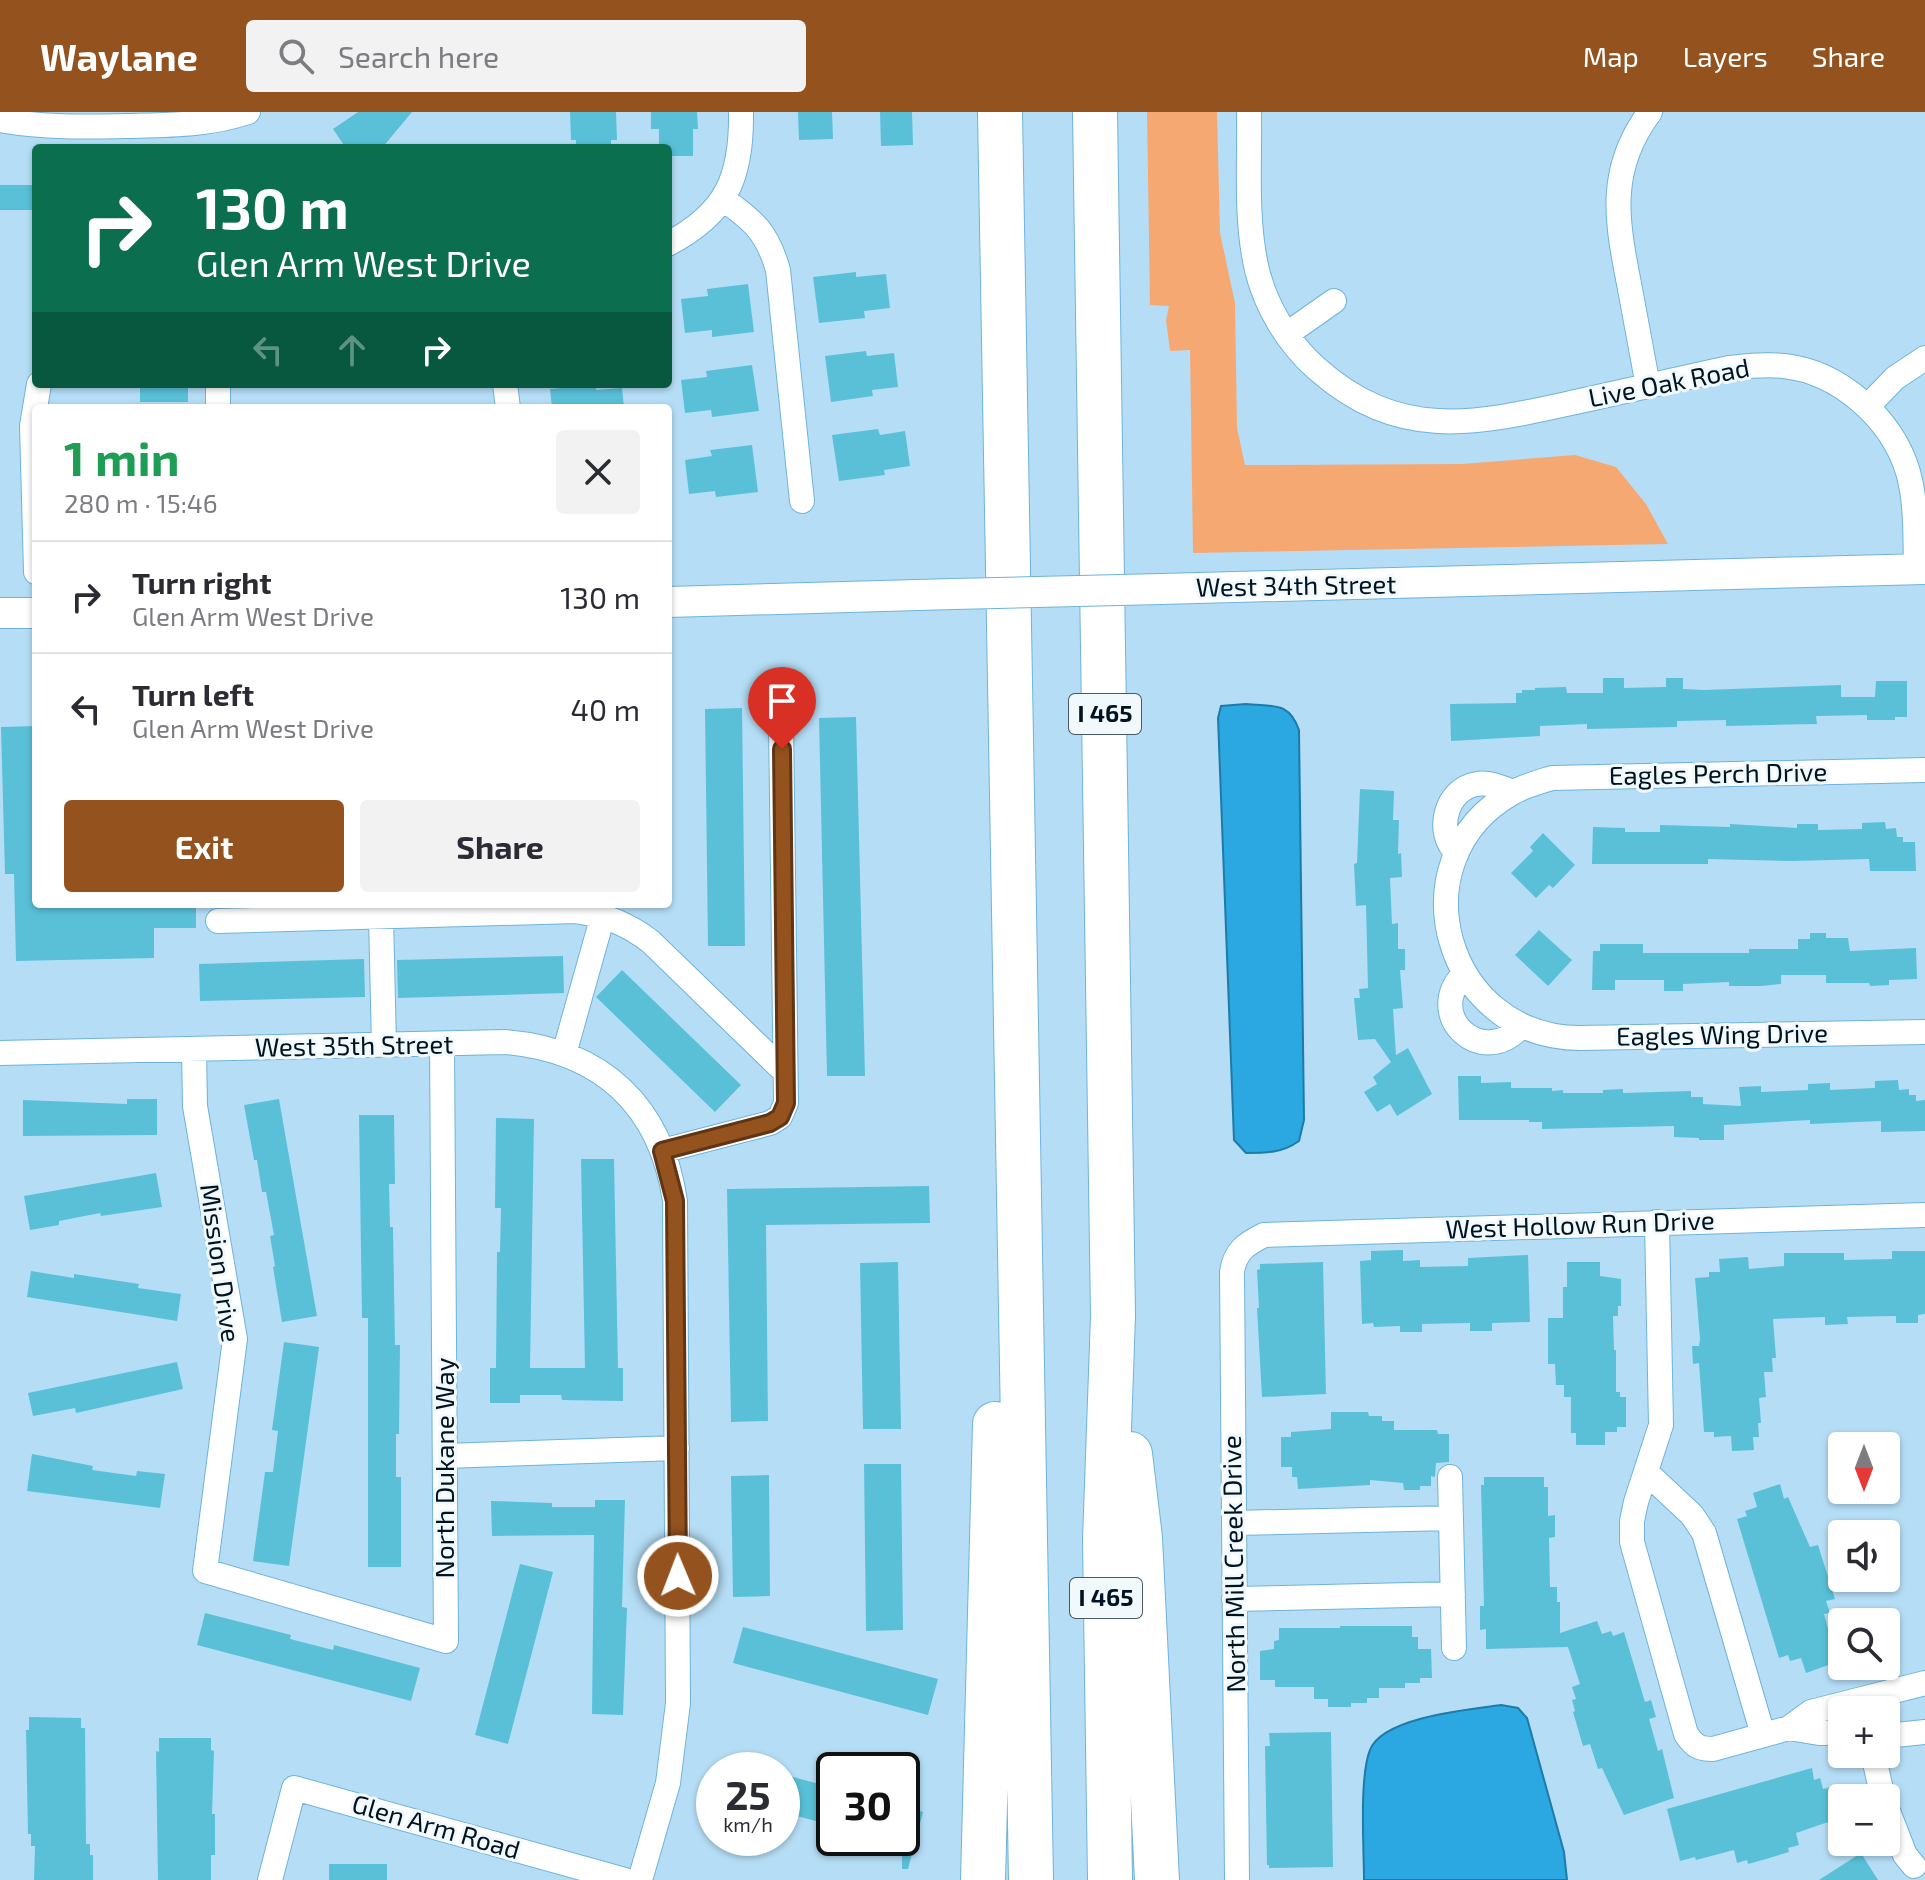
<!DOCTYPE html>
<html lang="en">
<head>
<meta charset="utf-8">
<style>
  body { margin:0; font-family:"Exo 2",sans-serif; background:#f2f2f3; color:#2b2b33; height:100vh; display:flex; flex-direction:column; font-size:30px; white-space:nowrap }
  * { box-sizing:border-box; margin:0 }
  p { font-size:26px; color:#7c7c81 }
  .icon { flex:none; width:44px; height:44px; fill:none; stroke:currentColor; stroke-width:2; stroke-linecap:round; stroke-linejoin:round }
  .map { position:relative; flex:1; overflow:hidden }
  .sheet { position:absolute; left:32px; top:292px; width:640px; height:504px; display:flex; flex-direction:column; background:#fff; border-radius:8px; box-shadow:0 2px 6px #0004 }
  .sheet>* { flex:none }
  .top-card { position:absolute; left:32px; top:32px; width:640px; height:244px; border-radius:8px; box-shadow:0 2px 6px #0004; background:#0b6e4f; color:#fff; overflow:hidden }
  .needle { width:52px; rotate:180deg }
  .tools { position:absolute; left:1828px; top:1320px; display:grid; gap:16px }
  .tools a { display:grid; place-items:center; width:72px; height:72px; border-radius:8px; background:#fff; box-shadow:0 2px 6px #0004; font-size:40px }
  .speed { position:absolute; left:696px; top:1640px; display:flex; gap:16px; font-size:40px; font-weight:700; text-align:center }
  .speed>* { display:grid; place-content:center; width:104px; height:104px; border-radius:50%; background:#fff; box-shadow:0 2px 6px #0004; line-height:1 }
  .speed small { font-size:20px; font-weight:400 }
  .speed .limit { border:4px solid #111; border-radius:12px; background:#fff; color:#111 }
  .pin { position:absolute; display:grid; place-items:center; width:68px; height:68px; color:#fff; margin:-82px -34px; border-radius:50% 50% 50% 0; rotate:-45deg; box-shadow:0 0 8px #0007 }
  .pin .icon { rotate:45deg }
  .me { position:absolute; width:88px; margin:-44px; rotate:359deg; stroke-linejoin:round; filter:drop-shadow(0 0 6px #0008) }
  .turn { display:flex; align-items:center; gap:28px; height:168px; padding:0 32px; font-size:36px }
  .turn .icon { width:104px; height:104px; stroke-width:2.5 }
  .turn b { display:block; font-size:56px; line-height:68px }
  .lanes { display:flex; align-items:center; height:76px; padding:0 32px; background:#0003; justify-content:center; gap:40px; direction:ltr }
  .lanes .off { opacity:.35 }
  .round { display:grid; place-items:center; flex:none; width:84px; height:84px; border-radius:8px; background:#f2f2f3 }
  .summary { display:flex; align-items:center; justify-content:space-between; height:136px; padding:0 32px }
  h1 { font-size:48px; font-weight:700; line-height:60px; color:#1e9e55 }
  .action { display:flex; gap:16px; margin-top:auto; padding:16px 32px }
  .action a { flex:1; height:92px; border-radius:8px; background:#93521e; color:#fff; font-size:32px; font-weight:700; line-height:92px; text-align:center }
  .action a+a { background:#f2f2f3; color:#2b2b33 }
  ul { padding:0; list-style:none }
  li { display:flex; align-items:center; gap:24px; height:112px; padding:0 32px; border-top:2px solid #e1e1e2 }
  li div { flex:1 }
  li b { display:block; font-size:30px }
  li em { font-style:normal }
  header { display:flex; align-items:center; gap:48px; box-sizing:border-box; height:112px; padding:0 40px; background:#93521e; color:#fff }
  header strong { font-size:38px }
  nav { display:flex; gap:44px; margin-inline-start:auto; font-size:28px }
  .search { width:560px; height:72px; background:#f2f2f3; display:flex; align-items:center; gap:20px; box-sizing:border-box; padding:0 28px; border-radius:8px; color:#7c7c81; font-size:30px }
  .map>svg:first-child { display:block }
  .green { fill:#f6a872 }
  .water { fill:#2ba7e2; stroke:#1e7ba8; stroke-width:2 }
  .building { fill:#59c0d8 }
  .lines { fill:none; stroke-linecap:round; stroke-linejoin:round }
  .minor-casing { stroke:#6fb3da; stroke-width:26 }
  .tertiary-casing { stroke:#6fb3da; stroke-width:32 }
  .motorway-casing { stroke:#6fb3da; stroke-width:46 }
  .minor { stroke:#fff; stroke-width:24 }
  .tertiary { stroke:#fff; stroke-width:30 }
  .motorway { stroke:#fff; stroke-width:44 }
  .tertiary-bridge-casing { stroke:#6fb3da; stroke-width:32; stroke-linecap:butt }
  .tertiary-bridge { stroke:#fff; stroke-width:30 }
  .route-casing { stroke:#603514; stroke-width:20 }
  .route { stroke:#93521e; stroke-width:14 }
  .labels { text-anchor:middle; stroke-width:6; stroke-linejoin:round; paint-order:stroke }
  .shield { fill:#f2f9fd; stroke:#495863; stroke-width:2 }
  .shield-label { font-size:24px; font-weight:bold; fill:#001321 }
  .street-label { font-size:26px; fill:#001321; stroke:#f2f9fd }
</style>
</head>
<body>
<header>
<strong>Waylane</strong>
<div class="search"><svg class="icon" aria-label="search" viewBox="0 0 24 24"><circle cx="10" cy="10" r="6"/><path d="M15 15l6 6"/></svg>Search here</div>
<nav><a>Map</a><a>Layers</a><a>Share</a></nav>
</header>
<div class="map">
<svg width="1925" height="1768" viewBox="0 0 1925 1768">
  <rect width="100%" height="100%" fill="#b5def6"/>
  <!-- green -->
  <path class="green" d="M1147 0H1217L1220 121 1235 191 1237 316 1245 353 1462 352 1575 343 1616 355 1646 392 1668 432 1193 441 1190 238 1170 239 1166 208 1169 194 1150 193Z"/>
  <!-- water -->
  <path class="water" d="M1246 592C1273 595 1289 589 1299 618L1304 1008 1299 1029C1282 1041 1267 1041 1246 1041L1234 1028 1218 606 1221 594Z
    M1501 1593 1518 1596 1527 1606 1564 1740 1567 1768H1364C1364 1736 1359 1665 1370 1638 1382 1605 1471 1597 1501 1593Z"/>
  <!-- building -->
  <path class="building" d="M358 0H412L382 36H346L333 17Z
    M570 0H616L617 28H611V36H576V28H571Z
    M651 0H697L698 17H693V44H668V36H659V17H651Z
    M798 0H832L833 27 799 28Z
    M880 0H912L913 33 881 34Z
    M0 73H36V98H0Z
    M856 160V165L886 162 890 196 864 199 865 206 819 211 813 165Z
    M748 172 754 220 712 225V218L685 221 681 187 708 184 707 177Z
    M866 239 867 244 894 241 898 275 872 278 873 284 831 290 825 244Z
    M752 253 759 299 712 305 711 298 685 301 681 268 707 265 706 259Z
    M140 272H188V290H140Z
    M596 273V278L622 276 624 296H552L550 277Z
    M878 317 880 323 905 319 910 354 884 358 885 363 839 369 832 323Z
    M752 333 758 380 716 385 715 379 689 382 685 348 712 344 710 338Z
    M1603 566H1624V576L1666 575V566H1683V577L1704 578 1841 573V585H1875L1876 569H1907V605H1895V608H1867V603L1816 604 1817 612 1726 614V608L1677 609V615L1587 617V612L1540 614V624L1451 629 1450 592 1516 591V581H1522V578H1535V576L1566 575 1567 581H1603Z
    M742 596 745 834H708L705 597Z
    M856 605 865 964H827L819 606Z
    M36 614V792H196V816H154V846L16 849 14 762H5L1 615Z
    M1360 677 1394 679 1393 708H1399L1398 742 1401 741 1402 765 1390 766 1392 812 1398 811V837H1405V858H1400L1403 896 1393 897 1396 943 1408 936 1432 982 1397 1004 1390 992 1377 1000 1364 980 1377 972 1373 965 1391 950 1375 927 1358 928 1354 886H1360L1359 877 1368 876 1366 793 1356 794 1354 752 1357 751Z
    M1885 710 1886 717 1896 716 1897 725H1903V730H1915L1916 759H1870L1869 747 1792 749 1708 747V752H1592L1593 715 1625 716V720H1660V713L1730 715V712L1797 716V712H1818V718L1862 717V711Z
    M1543 721 1575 753 1553 776 1549 773 1536 786 1511 761 1533 739 1530 735Z
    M1539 818 1572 848 1548 874 1515 843Z
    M1810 821H1826V826H1848L1850 839 1916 836 1917 867 1889 868V873L1870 874 1869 871H1826V863H1781V872L1762 874H1729V870L1683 872V879H1664V868H1615V878H1592L1593 839H1600V832H1643V841H1749V837H1798V827H1810Z
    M563 844 564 881 398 886 397 848Z
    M364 847 365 885 200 889 199 852Z
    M622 858 741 973 715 1000 596 885Z
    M1458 964H1481V971L1511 970V976H1552V979L1563 978V981H1603V978L1623 977V981L1691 979V985H1703V992L1741 994 1739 975 1761 974V980L1808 978V972L1830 971V978L1875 976V969L1898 968 1899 978 1909 977V983H1916V989L1925 988V1019L1881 1020V1009L1810 1012V1008L1724 1013V1028H1699V1026L1674 1025V1014L1542 1017V1010H1529V1008H1459Z
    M127 987H157V1023L23 1024V988L127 992Z
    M279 987 317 1204 282 1210 273 1155 275 1154 270 1124 274 1123 266 1080H262L257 1048H254L244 993Z
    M359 1003H394L395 1072H389L390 1115H393L395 1233H400L399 1322H396V1365H401V1455H368V1206H362Z
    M496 1006 534 1007 530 1256H585L581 1047H614L618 1256H623V1289L562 1288 561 1283H520V1291H490V1256H496L497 1140H500L501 1096H495Z
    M156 1061 162 1095 101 1104 100 1101 59 1109V1113L30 1118 24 1084Z
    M929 1074 930 1111 766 1113 768 1309 731 1310 727 1077Z
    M1403 1138V1149L1420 1148V1155L1468 1154V1146L1528 1143 1530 1210 1492 1211V1219H1470V1211L1422 1212V1220H1400V1214L1374 1215 1373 1211 1362 1212 1360 1149 1371 1148V1139Z
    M1892 1139H1925V1202L1918 1203V1211H1896V1204L1847 1205 1848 1212 1825 1213V1205L1773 1207 1776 1246H1772L1773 1260H1764L1766 1285 1759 1286 1761 1311H1758L1759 1325H1753L1754 1338 1732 1339 1731 1324 1714 1325V1320H1704L1699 1251 1693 1252 1692 1234H1699L1700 1227 1695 1166 1709 1165V1160H1720L1719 1147 1748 1145 1749 1157 1784 1154V1141H1844V1148L1892 1147Z
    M898 1150 901 1317H863L860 1151Z
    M1323 1150 1326 1282 1262 1285 1257 1196H1259L1257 1158 1260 1157V1152Z
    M1567 1150H1600V1164L1621 1167V1194H1618V1204H1613L1614 1238H1616V1280H1620V1285H1626V1315H1617V1320H1605V1333H1576V1321H1571V1285H1564V1273H1556L1555 1252H1548V1206H1563V1175H1567Z
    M31 1159 74 1166V1162L139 1172 138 1176 181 1182 177 1209 27 1185Z
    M284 1230 319 1235 289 1454 253 1449 265 1360H273L278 1319 272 1318Z
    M177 1250 183 1277 76 1301 75 1296 33 1304 28 1281Z
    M1331 1300H1368L1369 1304H1382V1309H1394V1318H1437L1438 1322H1449V1350L1436 1351 1435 1365 1431 1364V1374H1420V1378H1404L1403 1371 1370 1368V1373L1298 1377 1297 1365H1292V1355H1281V1325H1291V1320L1331 1317Z
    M32 1342 93 1354 92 1358 136 1364 137 1359 165 1362 160 1396 27 1379Z
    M864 1352H901L903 1518 866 1519Z
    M769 1363 770 1484 733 1485 731 1364Z
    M1484 1365H1544V1375H1548V1404L1555 1403V1425L1549 1426 1550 1475H1557V1490H1560V1521L1597 1509 1602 1522 1611 1519 1613 1524 1624 1520 1645 1590 1651 1588 1656 1605 1649 1607 1658 1639 1662 1637 1674 1686 1624 1703 1602 1656 1598 1657 1590 1632 1583 1634 1573 1600 1575 1599 1572 1588 1576 1587 1572 1575 1580 1572 1568 1535 1486 1537V1517L1480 1518V1494H1484L1481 1373H1484Z
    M1780 1372 1784 1387 1788 1385 1810 1435 1818 1433 1835 1487 1826 1489 1830 1501 1824 1502 1834 1539 1830 1541 1834 1551 1806 1561 1801 1546 1790 1549 1788 1543 1779 1546 1737 1407 1747 1404 1745 1399 1757 1395 1753 1381Z
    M595 1388H625L622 1495 627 1496 623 1603 592 1602 594 1423 492 1424 491 1389 552 1391V1395H595Z
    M520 1452 553 1460 508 1632 475 1623Z
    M205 1501 291 1523 290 1527 333 1538 334 1533 420 1556 411 1589 197 1533Z
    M1340 1514H1412V1525H1418V1537H1431L1432 1566H1420V1571H1405V1576H1379V1586H1367V1591H1351V1595H1328V1587H1314V1575H1275V1568H1260V1539L1274 1537V1529L1279 1528V1516H1340Z
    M743 1515 938 1567 928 1603 733 1551Z
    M29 1605 81 1606V1616H85L86 1732H90V1743H93V1768H34L35 1734H31V1722H28L26 1618H29Z
    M1331 1620 1333 1755 1269 1756V1753H1267L1265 1634H1270L1269 1621Z
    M159 1626H211V1638L214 1639 212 1702H215V1743H211V1768H158L156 1639 159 1640Z
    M1812 1656 1814 1668 1820 1666 1823 1677 1835 1674 1842 1701 1833 1703 1834 1708 1796 1721 1799 1733 1788 1736 1789 1740 1766 1747 1748 1752 1747 1748 1737 1751 1734 1738 1696 1748 1695 1745 1680 1749 1667 1697Z
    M782 1662 834 1676V1714L782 1700Z
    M902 1694 923 1700 908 1757H902Z
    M1861 1741 1878 1768H1819Z
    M329 1752H387V1768H329Z"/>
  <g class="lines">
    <!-- minor casing -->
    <g class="minor-casing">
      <path id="minor" d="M1249 0C1250 52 1245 107 1257 158 1266 195 1288 231 1316 256 1401 332 1480 311 1580 289 1630 278 1680 267 1729 256 1748 254 1766 252 1784 254 1840 260 1892 307 1908 360 1917 392 1915 425 1916 458
        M0 8C46 16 84 15 131 14 172 13 209 13 248 0
        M723 87C754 109 767 120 778 158L802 389
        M668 132C727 101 742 65 741 0
        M1287 222 1334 189
        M218 272V296
        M505 272 508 296
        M1648 274C1642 241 1636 209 1630 177 1617 110 1606 59 1650 0
        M1867 295 1895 266 1925 246
        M36 460 32 314 39 272
        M1925 658 1552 666C1539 670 1524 674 1512 681 1394 748 1445 926 1580 926L1925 920
        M1457 741C1435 721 1445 677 1477 672 1490 670 1500 675 1513 680
        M381 805 384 933
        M218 809 576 799C605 803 628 812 651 830L785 960
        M1464 862C1423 904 1483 958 1521 914
        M194 937 195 994 235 1227 205 1459 446 1529 442 932
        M0 941 505 930C602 938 661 994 675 1089L678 1591 668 1671 640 1768
        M564 942 600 814V792
        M662 1039 770 1011 780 1005 786 991 781 608
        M1657 1110 1661 1313 1636 1390 1632 1409V1430L1686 1622C1694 1634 1699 1637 1713 1637L1789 1616 1819 1621H1842
        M445 1344 677 1336
        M1646 1360 1692 1403 1704 1421 1763 1623
        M1450 1365 1454 1536
        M1234 1411 1451 1406
        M1234 1487 1453 1482
        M1789 1616 1811 1600 1925 1571
        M1886 1624 1925 1620
        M1873 1642 1883 1686
        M1886 1694 1905 1743 1914 1754
        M270 1768 294 1676 625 1768
        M1237 1768 1232 1160C1235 1139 1246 1132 1264 1123L1925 1103"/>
    </g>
    <!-- tertiary casing -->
    <g class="tertiary-casing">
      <path id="tertiary" d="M1161 477 1925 457
        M668 490 954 482
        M0 501H36"/>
    </g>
    <!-- motorway casing -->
    <g class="motorway-casing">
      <path id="motorway" d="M1000 0 1031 1768
        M1095 0 1113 1204 1105 1428 1110 1768
        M1130 1342 1140 1426 1157 1768
        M983 1768 995 1312"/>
    </g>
    <!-- minor -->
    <use href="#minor" class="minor"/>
    <!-- tertiary -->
    <use href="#tertiary" class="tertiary"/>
    <!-- motorway -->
    <use href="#motorway" class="motorway"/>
    <!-- tertiary-bridge casing -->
    <g class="tertiary-bridge-casing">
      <path id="tertiary-bridge" d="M954 482 1161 477"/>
    </g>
    <!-- tertiary-bridge -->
    <use href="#tertiary-bridge" class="tertiary-bridge"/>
  </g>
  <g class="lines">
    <!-- route casing -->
    <g class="route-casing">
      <path id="route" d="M678 1464 675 1089 662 1039 770 1011 780 1005 786 991 782 637"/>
    </g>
    <!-- route -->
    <use href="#route" class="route"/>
  </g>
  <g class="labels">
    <!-- shield labels -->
    <g class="shield">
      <rect x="1069" y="582" width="72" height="40" rx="6"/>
      <rect x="1070" y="1466" width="72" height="40" rx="6"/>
    </g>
    <g class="shield-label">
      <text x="1105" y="610">I 465</text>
      <text x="1106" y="1494">I 465</text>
    </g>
    <!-- street labels -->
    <g class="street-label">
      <text transform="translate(1669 271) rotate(-11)" y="9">Live Oak Road</text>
      <text transform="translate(1296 474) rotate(-1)" y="9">West 34th Street</text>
      <text transform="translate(1718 662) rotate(-1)" y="9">Eagles Perch Drive</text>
      <text transform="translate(1722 923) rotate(-1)" y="9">Eagles Wing Drive</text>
      <text transform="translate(354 934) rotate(-1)" y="9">West 35th Street</text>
      <text transform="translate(1580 1113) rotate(-2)" y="9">West Hollow Run Drive</text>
      <text transform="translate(220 1151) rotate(82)" y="9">Mission Drive</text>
      <text transform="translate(445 1356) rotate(-90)" y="9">North Dukane Way</text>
      <text transform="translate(1234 1452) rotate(-91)" y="9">North Mill Creek Drive</text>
      <text transform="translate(436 1715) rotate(16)" y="9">Glen Arm Road</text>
    </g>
  </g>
</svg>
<div class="tools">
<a><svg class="needle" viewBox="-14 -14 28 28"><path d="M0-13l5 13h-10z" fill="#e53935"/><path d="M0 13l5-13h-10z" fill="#7c7c81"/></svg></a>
<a><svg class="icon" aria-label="sound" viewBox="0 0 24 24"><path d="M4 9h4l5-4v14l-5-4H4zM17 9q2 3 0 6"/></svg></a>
<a><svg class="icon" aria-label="search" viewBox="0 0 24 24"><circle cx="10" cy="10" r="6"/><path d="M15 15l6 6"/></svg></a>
<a>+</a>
<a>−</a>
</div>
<div class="speed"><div>25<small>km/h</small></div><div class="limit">30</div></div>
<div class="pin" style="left:782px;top:637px;background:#d93025"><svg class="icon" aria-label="arrive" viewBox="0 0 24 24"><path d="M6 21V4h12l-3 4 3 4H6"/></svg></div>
<svg class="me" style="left:678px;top:1464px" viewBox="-20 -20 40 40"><circle r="17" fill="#93521e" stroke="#fff" stroke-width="3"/><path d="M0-11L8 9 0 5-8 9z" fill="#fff"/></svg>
<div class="top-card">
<div class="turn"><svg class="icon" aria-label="right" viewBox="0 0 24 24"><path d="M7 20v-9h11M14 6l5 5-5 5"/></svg><div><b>130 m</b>Glen Arm West Drive</div></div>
<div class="lanes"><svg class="icon off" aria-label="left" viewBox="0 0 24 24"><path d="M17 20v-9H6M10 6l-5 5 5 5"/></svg><svg class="icon off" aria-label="ahead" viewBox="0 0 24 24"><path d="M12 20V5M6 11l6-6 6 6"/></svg><svg class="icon" aria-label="right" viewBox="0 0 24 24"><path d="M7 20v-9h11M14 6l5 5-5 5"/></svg></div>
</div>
<section class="sheet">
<div class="summary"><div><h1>1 min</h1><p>280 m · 15:46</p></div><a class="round"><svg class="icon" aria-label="close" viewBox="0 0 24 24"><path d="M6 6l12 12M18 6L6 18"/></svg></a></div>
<ul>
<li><svg class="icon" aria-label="right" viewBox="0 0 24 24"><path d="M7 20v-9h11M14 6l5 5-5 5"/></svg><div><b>Turn right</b><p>Glen Arm West Drive</p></div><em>130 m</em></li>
<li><svg class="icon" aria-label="left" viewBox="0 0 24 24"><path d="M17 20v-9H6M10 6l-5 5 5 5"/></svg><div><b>Turn left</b><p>Glen Arm West Drive</p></div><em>40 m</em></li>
</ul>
<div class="action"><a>Exit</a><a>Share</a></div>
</section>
</div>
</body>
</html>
